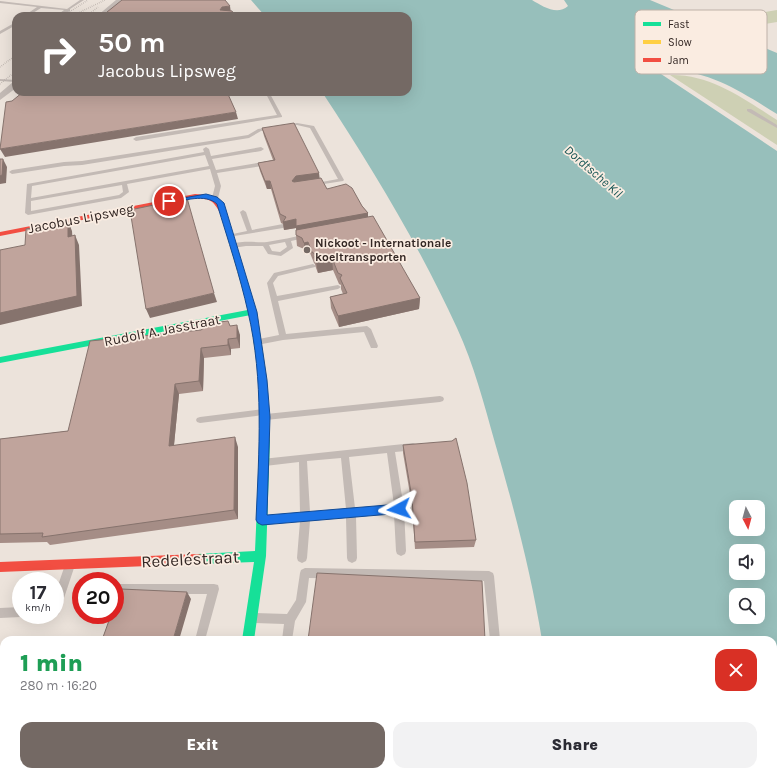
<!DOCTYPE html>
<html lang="en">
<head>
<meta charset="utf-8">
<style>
  body { margin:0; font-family:Karla,sans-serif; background:#f2f2f3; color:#2b2b33; height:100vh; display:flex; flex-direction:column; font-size:15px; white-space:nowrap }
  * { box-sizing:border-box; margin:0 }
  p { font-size:13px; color:#7c7c81 }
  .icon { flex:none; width:22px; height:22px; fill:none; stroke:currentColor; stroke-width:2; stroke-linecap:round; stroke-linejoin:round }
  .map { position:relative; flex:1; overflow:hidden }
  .details { position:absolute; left:0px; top:636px; width:777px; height:140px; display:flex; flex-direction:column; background:#fff; border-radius:12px 12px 0 0; box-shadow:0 4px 16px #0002 }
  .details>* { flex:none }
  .banner { position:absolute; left:12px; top:12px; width:400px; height:84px; border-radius:12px; box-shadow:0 4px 16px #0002; background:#746964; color:#fff; overflow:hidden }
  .needle { width:26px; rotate:174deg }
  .controls { position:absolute; left:729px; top:500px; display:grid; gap:8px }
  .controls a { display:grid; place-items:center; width:36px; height:36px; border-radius:8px; background:#fff; box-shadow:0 4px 16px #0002; font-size:20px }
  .speed { position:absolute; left:12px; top:572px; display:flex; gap:8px; font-size:20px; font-weight:700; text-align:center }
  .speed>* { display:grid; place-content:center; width:52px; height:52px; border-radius:50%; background:#fff; box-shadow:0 4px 16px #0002; line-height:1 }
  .speed small { font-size:10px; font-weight:400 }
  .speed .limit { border:6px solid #d22; background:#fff; color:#111 }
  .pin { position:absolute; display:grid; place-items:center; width:34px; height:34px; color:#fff; margin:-17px; border:2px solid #fff; border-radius:50%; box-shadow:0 1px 4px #0007 }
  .me { position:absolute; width:44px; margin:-22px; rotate:265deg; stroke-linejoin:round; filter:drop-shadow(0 0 3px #0008) }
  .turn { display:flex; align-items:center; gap:14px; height:84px; padding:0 20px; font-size:18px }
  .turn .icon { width:52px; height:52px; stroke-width:2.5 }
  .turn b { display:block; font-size:28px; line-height:34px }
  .round { display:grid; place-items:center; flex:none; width:42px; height:42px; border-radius:12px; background:#f2f2f3 }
  .overview { display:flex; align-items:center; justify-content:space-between; height:68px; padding:0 20px }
  h1 { font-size:24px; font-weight:800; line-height:30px; color:#1e9e55 }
  .primary-button { display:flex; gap:8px; margin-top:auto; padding:8px 20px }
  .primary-button a { flex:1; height:46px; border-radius:12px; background:#746964; color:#fff; font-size:16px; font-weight:800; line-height:46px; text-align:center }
  .primary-button a+a { background:#f2f2f3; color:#2b2b33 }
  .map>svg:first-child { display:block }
  .green { fill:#ced0b4 }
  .water { fill:#97bfbb; fill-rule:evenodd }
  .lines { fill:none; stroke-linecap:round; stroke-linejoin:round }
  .lane { fill:#c3bab5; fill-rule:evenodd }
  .street { fill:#c3bab5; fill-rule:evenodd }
  .fast { fill:#16e098; fill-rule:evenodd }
  .slow { fill:#ffcf43; fill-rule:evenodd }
  .jam { fill:#f24e42; fill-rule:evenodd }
  .rail { stroke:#aca39f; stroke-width:1.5; stroke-dasharray:0.5 1.5; stroke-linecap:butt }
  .wall { fill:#a58d86 }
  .shaded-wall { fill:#86736d }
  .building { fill:#c0a49c; stroke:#86736d }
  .route { fill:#1a73e8; stroke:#114b97 }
  .poi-dot { fill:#746964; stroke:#faece1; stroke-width:1.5 }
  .labels { text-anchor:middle; stroke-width:3.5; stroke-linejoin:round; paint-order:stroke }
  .far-poi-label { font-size:12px; font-weight:bold; fill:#332724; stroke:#faece1; text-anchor:start }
  .far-water-label { font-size:13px; font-style:italic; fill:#185655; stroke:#faece1 }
  .street-label { font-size:14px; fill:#332724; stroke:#faece1 }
  .near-street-label { font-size:17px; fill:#332724; stroke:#faece1 }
  .key { fill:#faece1; stroke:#beb1a8; stroke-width:1 }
  .key-label { font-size:11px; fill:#332724 }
</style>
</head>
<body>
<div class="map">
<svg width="777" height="776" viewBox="0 0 777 776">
  <rect width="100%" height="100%" fill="#ece3db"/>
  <!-- green -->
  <path class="green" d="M777 10V22L731 30 710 21Z
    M670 75C711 74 744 99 777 120V145Z"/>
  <!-- water -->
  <path class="water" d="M251 0H532C542 6 557 16 568 6L564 0H650L777 53V114C741 92 702 65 658 72L777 151V776H562V772H773V640H542C531 573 514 508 495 443 484 404 474 365 457 328 419 245 372 168 322 92H408V16H265ZM736 507H758V529H736ZM736 551H758V573H736ZM736 595H758V617H736Z"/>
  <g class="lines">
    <!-- lane -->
    <path class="lane" d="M80 0H84L70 9V11L60 16H56L64 10 41 8 28 16H24L37 7 0 3V1L67 9Z
      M239 13 243 16H222L224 15Z
      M16 22V25L0 34V31Z
      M0 79 16 80V82L0 81Z
      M265 92H269L282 116V117L136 141 133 139 136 137 277 115Z
      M747 109H751L777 125V128L747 111Z
      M297 123 314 126 344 180 343 181 311 186V184L338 179 310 128 297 125 284 127 282 126Z
      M273 127H275V129L261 131 249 138 82 165 64 166 12 174 9 172 12 170 64 162 82 161 248 135 258 129Z
      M206 147 209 149 211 156 261 147 264 149 261 151 212 159 216 170 269 161 272 163 269 165 217 173 221 186 218 198 215 200 212 198 215 186 210 169 127 184 129 192 121 198 28 215 25 213 27 184 204 152 203 149ZM205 155 209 166 31 198 32 186ZM122 185 123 192 119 195 31 211V201Z
      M243 210 246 212 252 230 283 224 286 226 283 228 228 237V235L247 231 240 212Z
      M307 234 309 235V237L291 241 293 248 281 256 268 254 263 246H246L233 248 230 246C239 239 255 243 267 242 280 240 294 237 307 234ZM285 242 287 247 280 252 272 251 269 245Z
      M313 264 316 266 315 267 278 276 273 283 277 296 338 285 341 287 338 289 278 301 286 334 367 326 371 329 378 346 377 348H371L364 332 283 340 257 345 254 344 253 342 254 340 279 335 267 283 274 273Z
      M440 396 443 397 444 399 443 401 440 402 266 420 263 419 262 417 263 415 200 423 197 422 196 420 197 418 200 417 263 409 266 410 267 412 266 414Z
      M413 443 416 444 417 447 416 450 395 452 404 509 406 551 405 554 401 556 397 554 396 551 394 514 356 517 357 558 356 561 352 563 348 561 347 558 346 518 310 521 307 558 306 561 302 563 298 561 297 558 300 521 264 524 261 523 259 520 261 517 264 516 300 513 299 462 265 466 262 465 261 462 262 459ZM387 453 394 505 355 508 349 457ZM341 458 346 509 310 512 307 461Z
      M69 563 73 565 74 568 60 610 59 614 55 615V594L65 565Z
      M305 568 489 571 493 573 494 576 500 640H490L484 581 309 578 306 602 295 621 292 640H282L284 624 255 623 251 622 250 618 251 614 255 613 287 614 296 600 300 573 301 570Z
      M120 584H214L218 585 219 589 205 640H195L207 594H120L116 593 115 589 116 585Z
      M21 607V615L25 616 21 617 0 618V608Z
      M43 772H56L55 776H42Z
      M487 772H499V776H487Z"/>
    <!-- street -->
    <path class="street" d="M116 0H123L104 16H97Z
      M13 82H16V88L0 100V93Z
      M210 772H234L233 776H209Z"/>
    <!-- fast -->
    <path class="fast" d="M253 309 256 310 257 312 256 314 0 363V357Z
      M265 435 268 436 270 439 266 556 254 640H242L254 562 198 564 194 563 192 559 194 555 198 554 255 551 260 439 262 436Z"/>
    <!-- slow -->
    <path class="slow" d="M224 213 227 215 257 312 267 379 270 439 268 442 265 443 262 442 260 439 259 379 249 312 221 215Z"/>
    <!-- jam -->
    <path class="jam" d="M195 194C214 195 220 197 227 215L226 216H222C213 201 213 199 195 198L0 236V232Z
      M198 554 202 555 204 559 202 563 198 564 0 572V562Z"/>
    <!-- rail -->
    <path class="rail" d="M63 16 88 0
      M72 16 105 0
      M87 16 98 7
      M0 67 16 55
      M0 84 16 71"/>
  </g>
  <!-- wall -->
  <path class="wall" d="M262 128 319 173V178L327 189 362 206 368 213V217L420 298 419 309 339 327 331 308 330 297 343 294 341 289V285L339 284 333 270 318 273 316 268 315 264 314 263 310 253 305 254 304 249 297 246 296 235V228L284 230 283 224 281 223 271 189H267L260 171 258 163 273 160 264 136Z
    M230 326 240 335V348L231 349V355L204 358 203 391 179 394 174 445 238 447V519L50 545 47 542 0 543V439L68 431 201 330Z
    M403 445 476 540 474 547 415 549 412 506 403 453Z"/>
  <!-- shaded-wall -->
  <path class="shaded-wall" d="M230 6 231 13 220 10 222 7Z
    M236 112 238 119 5 157 0 149Z
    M3 159 7 167 6 183 0 184V176Z
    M319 173 320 181 297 185 292 181 296 176Z
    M265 181H270L271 189H267Z
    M368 213V221L297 235 296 228 284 230 283 222 296 219Z
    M68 221 72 231 73 246 68 237Z
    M75 235 79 245 82 306 0 325V313Z
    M308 242 310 253 305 254 304 243Z
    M332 258 333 270 318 273 316 262Z
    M214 293 217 302 150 318 146 309Z
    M420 298 419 309 339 327 338 316Z
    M237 325 240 335V348L237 338Z
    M228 339 231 349V355L228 345Z
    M201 348 204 358 203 391 199 381Z
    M175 384 179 394 173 455 169 446Z
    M235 437 238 447V519L234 510Z
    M187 592 191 599 179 640H173Z
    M28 772H38L37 776H26Z
    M163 772H169L168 776H161Z"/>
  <!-- building -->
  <path class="building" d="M122 0H225L230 6 222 7 220 10 232 11 235 16H111L107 12Z
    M23 92H227L236 112 0 149 6 102 12 101Z
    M294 123 319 173 296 176 292 181 294 182 321 178 327 189 346 184 352 188 362 206 368 213 296 226V219L283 222 286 217 280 214 270 181H265L258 163 275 160 262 128Z
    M0 159H3L2 175 0 176Z
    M187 198 214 293 146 309 130 210Z
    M373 216 420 298 338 316 330 297 347 293 340 278 342 275 338 273 332 258 316 262 314 257 316 255 312 252 308 242 304 243 302 238 296 235V230Z
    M68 221V237L75 235 77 296 0 313V250L25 245 26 229Z
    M228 321 230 326 237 325V338L228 339V345L201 348 199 381 175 384 169 446 235 437 234 510 42 537 43 533 0 534V439L68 431 90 341 201 330 211 323Z
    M456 438 467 483 476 540 415 542 412 498 403 445 452 441Z
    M317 573 482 581 485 640H308Z
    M121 589 187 592 173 640H102L111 615H115V605Z
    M0 686H4V772H28L26 776H0Z
    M52 772H163L161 776H51Z
    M264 772H458V775L467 776H263Z"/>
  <!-- route -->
  <path class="route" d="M206 194 217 197 224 203 257 312 267 380 270 417 267 515 399 504 403 506 404 509 403 513 262 525 258 523 256 520C259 451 264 380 248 312 240 276 228 240 217 204 205 193 184 201 169 203L166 201Z"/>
  <!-- markers -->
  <circle class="poi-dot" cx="307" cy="250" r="4"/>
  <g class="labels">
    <!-- far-poi labels -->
    <g class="far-poi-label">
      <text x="315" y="247">Nickoot - Internationale<tspan x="315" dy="14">koeltransporten</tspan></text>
    </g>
    <!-- far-water labels -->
    <g class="far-water-label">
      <text transform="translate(594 171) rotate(41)" y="5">Dordtsche Kil</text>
    </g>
    <!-- street labels -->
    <g class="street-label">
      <text transform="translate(81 218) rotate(-11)" y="5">Jacobus Lipsweg</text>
      <text transform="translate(162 330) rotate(-11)" y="5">Rudolf A. Jasstraat</text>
    </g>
    <!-- near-street labels -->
    <g class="near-street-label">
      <text transform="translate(190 559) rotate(-3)" y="6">Redeléstraat</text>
    </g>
  </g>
  <!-- legend -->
  <rect x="635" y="10" width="132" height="64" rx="6" class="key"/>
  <rect x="643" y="22" width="18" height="4" fill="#16e098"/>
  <rect x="643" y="40" width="18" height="4" fill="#ffcf43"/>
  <rect x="643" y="58" width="18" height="4" fill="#f24e42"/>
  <g class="key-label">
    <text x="668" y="28">Fast</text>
    <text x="668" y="46">Slow</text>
    <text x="668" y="64">Jam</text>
  </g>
</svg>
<div class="controls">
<a><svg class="needle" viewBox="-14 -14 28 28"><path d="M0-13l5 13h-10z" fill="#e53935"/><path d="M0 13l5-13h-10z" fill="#7c7c81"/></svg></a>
<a><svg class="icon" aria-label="sound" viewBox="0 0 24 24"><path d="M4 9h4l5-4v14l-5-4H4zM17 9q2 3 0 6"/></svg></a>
<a><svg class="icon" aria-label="search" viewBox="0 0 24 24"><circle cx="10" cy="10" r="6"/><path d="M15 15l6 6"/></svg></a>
</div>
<div class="speed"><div>17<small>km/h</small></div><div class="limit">20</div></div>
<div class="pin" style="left:169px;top:201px;background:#d93025"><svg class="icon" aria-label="arrive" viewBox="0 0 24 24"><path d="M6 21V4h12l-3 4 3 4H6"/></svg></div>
<svg class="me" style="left:399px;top:509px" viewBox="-20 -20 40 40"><path d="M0-17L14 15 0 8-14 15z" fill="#1a73e8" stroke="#fff" stroke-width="4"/></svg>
<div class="banner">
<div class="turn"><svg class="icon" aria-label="right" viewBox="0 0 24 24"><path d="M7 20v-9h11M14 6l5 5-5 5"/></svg><div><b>50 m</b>Jacobus Lipsweg</div></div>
</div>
<section class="details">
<div class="overview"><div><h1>1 min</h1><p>280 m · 16:20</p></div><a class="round" style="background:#d93025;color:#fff"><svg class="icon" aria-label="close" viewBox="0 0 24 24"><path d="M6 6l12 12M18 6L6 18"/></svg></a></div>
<div class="primary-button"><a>Exit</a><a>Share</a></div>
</section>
</div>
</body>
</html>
